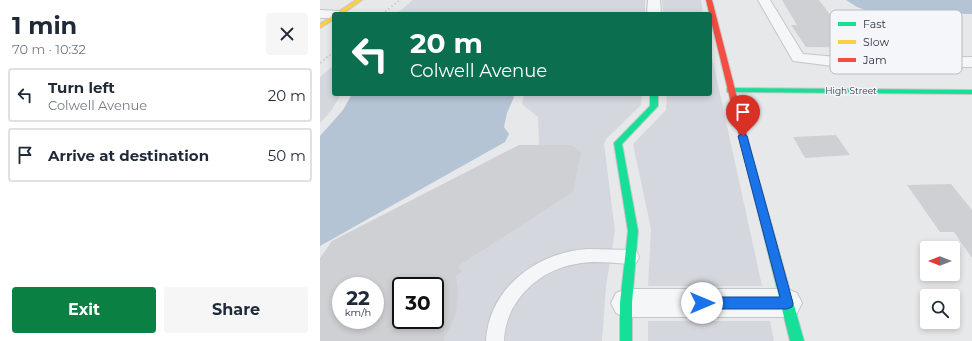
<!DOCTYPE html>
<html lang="en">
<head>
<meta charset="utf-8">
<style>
  body { margin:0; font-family:Montserrat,sans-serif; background:#f6f6f7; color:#1f2937; height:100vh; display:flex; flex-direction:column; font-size:15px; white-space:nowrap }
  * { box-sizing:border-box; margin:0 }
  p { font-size:13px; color:#747a83 }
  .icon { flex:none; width:22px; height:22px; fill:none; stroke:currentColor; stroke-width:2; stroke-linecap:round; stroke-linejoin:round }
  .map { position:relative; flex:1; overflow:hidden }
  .panel { display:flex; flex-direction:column; background:#fff; width:320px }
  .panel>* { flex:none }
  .hud { position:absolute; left:12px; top:12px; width:380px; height:84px; border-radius:4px; box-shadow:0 2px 6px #0003; background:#0b6e4f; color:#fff; overflow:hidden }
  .needle { width:26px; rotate:270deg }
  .fabs { position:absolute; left:600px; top:241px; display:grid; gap:8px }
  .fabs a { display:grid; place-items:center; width:40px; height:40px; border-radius:4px; background:#fff; box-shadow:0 2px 6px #0003; font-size:20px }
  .speed { position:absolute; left:12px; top:277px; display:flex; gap:8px; font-size:20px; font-weight:700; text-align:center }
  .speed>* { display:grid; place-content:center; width:52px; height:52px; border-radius:50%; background:#fff; box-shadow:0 2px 6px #0003; line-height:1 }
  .speed small { font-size:10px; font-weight:400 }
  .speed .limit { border:2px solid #111; border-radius:6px; background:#fff; color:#111 }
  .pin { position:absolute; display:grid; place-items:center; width:34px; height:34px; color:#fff; margin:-41px -17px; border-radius:50% 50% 50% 0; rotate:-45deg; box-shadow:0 0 4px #0007 }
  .pin .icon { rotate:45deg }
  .me { position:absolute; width:44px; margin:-22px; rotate:90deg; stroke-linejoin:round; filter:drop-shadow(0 0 3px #0008) }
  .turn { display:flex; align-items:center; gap:14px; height:84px; padding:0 12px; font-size:18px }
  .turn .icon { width:52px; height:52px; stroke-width:2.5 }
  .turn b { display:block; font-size:28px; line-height:34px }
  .round { display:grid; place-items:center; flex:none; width:42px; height:42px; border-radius:4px; background:#f6f6f7 }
  .headline { display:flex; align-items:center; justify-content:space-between; height:68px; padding:0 12px }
  h1 { font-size:24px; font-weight:700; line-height:30px }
  .primary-button { display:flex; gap:8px; margin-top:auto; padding:8px 12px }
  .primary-button a { flex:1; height:46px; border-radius:4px; background:#0b8043; color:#fff; font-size:16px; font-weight:700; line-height:46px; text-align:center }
  .primary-button a+a { background:#f6f6f7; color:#1f2937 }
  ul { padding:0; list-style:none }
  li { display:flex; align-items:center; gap:12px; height:54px; margin:0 8px 6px; padding:0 4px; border:2px solid #e0e1e3; border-radius:4px }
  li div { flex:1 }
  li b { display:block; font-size:15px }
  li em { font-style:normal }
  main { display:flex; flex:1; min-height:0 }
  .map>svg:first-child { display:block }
  .built { fill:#d4d7dd; fill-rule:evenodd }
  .water { fill:#b4c4d5 }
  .building { fill:#ced0d3; fill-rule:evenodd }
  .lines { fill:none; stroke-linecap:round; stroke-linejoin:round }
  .lane-casing { stroke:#c4c6c8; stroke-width:2 }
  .street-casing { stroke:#c4c6c8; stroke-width:2 }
  .fast-casing { stroke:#c4c6c8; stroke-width:2 }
  .slow-casing { stroke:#c4c6c8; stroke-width:2 }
  .jam-casing { stroke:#c4c6c8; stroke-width:2 }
  .lane { fill:#f5f6f7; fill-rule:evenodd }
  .street { fill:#f5f6f7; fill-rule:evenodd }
  .fast { fill:#16e098; fill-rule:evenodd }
  .slow { fill:#ffcf43; fill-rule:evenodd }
  .jam { fill:#f24e42; fill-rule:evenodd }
  .rail-far1 { stroke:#cecfd2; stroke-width:2; stroke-dasharray:1.5 2.5; stroke-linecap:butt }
  .rail { stroke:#cecfd2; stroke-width:2.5; stroke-dasharray:1.5 3; stroke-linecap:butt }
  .route { fill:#1a73e8; stroke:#114b97 }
  .labels { text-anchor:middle; stroke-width:3; stroke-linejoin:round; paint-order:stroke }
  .far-street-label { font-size:9px; fill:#2b3445; stroke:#f4f6f9 }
  .key { fill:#f4f6f9; stroke:#b8bcc3; stroke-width:1 }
  .key-label { font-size:11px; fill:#2b3445 }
</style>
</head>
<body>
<main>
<section class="panel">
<div class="headline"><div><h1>1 min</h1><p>70 m · 10:32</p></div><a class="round"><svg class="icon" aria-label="close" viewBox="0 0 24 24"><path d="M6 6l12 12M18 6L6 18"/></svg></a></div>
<ul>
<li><svg class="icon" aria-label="left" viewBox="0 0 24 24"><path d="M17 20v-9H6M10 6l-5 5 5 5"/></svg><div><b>Turn left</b><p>Colwell Avenue</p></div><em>20 m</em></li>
<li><svg class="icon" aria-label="arrive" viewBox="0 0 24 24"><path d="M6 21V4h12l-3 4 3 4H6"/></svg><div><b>Arrive at destination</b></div><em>50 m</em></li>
</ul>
<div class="primary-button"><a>Exit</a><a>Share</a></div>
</section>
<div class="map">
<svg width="652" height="341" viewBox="0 0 652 341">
  <rect width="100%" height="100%" fill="#e6e8ea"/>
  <!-- built -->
  <path class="built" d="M93 0H325V14H76Z
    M342 0H381L383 14H343Z
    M390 48 442 286H328L331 229 313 144 346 110 347 94H390Z
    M14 65V94H21L11 111 0 123V77Z
    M204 94H322L321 105 286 139 284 144 295 231 286 286 282 341H0L7 264 219 145 218 117 202 104ZM21 286H55V320H21ZM81 286H115V320H81Z
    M328 321H450L454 341H328Z"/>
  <!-- water -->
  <path class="water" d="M526 0H652V14L551 12 537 7Z
    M32 94H192L194 97 187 113 184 127 189 134 185 142 0 246V136L23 110Z"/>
  <!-- building -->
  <path class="building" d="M462 0H499L518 25H614L640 48 486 47 471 25H477Z
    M516 135 530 155 485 158 473 137Z
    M199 145H251L261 152 253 192 138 266 142 272 136 276 138 294 136 312 132 323 123 341H0V258L12 241ZM21 286H55V320H21ZM81 286H115V320H81Z
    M631 184 652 210V258L634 232H620L587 185Z"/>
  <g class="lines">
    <!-- lane casing -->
    <g class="lane-casing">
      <path id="lane" d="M268 249 311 250 317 252 319 257 317 262 311 264C293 263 274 260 256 264 218 270 185 302 184 341H166C169 287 218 252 268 249Z"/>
    </g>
    <!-- street casing -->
    <g class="street-casing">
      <path id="street" d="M328 0H340L341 14H327Z
        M438 0H450L483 54 529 58 652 57V67L529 68 473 61Z
        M0 10 19 11 21 14H14V18H0Z
        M306 289H467L477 293 482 303 477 313 467 317H306L296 313 291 303 296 293Z"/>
    </g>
    <!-- fast casing -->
    <g class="fast-casing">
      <path id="fast" d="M407 88 652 90V94L410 92H407Z
        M330 94H338V106L302 144 318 231 312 303V341H300V303L308 231 294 143 330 106Z
        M426 145 430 148 484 341H470L422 148Z"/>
    </g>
    <!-- slow casing -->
    <g class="slow-casing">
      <path id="slow" d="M36 0H42L22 14H15Z
        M14 15V19L0 28V24Z"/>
    </g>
    <!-- jam casing -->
    <g class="jam-casing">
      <path id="jam" d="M386 0H392L430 148 429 150 426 151 422 148Z"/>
    </g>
    <!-- lane -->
    <use href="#lane" class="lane"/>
    <!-- street -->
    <use href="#street" class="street"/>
    <!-- fast -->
    <use href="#fast" class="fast"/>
    <!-- slow -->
    <use href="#slow" class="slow"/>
    <!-- jam -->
    <use href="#jam" class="jam"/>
    <!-- rail-far1 -->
    <path class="rail-far1" d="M62 14 80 0
      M6 58 14 52"/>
    <!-- rail -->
    <path class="rail" d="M0 63 8 57"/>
  </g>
  <!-- route -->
  <path class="route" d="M423 133 427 136 473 303 472 307 467 309H382L378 307 376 303 378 299 382 297H460L418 136Z"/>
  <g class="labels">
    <!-- far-street labels -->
    <g class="far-street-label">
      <text x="531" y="94">High Street</text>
    </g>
  </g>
  <!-- legend -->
  <rect x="510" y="10" width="132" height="64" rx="6" class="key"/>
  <rect x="518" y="22" width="18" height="4" fill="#16e098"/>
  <rect x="518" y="40" width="18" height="4" fill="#ffcf43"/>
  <rect x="518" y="58" width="18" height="4" fill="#f24e42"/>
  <g class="key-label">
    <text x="543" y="28">Fast</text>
    <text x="543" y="46">Slow</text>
    <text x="543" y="64">Jam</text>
  </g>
</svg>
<div class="fabs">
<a><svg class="needle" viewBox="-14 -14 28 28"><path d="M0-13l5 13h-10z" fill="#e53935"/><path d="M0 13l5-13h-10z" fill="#747a83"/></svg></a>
<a><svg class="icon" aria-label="search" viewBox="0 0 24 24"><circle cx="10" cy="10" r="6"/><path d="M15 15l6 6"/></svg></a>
</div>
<div class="speed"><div>22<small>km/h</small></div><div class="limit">30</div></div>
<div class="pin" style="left:423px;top:136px;background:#d93025"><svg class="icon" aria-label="arrive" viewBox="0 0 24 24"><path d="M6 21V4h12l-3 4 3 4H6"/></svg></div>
<svg class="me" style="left:382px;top:303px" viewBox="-20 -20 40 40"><circle r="19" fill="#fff"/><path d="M0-13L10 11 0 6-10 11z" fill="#1a73e8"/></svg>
<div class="hud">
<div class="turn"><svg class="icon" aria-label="left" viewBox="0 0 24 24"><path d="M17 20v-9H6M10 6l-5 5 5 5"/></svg><div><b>20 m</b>Colwell Avenue</div></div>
</div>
</div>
</main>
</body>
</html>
